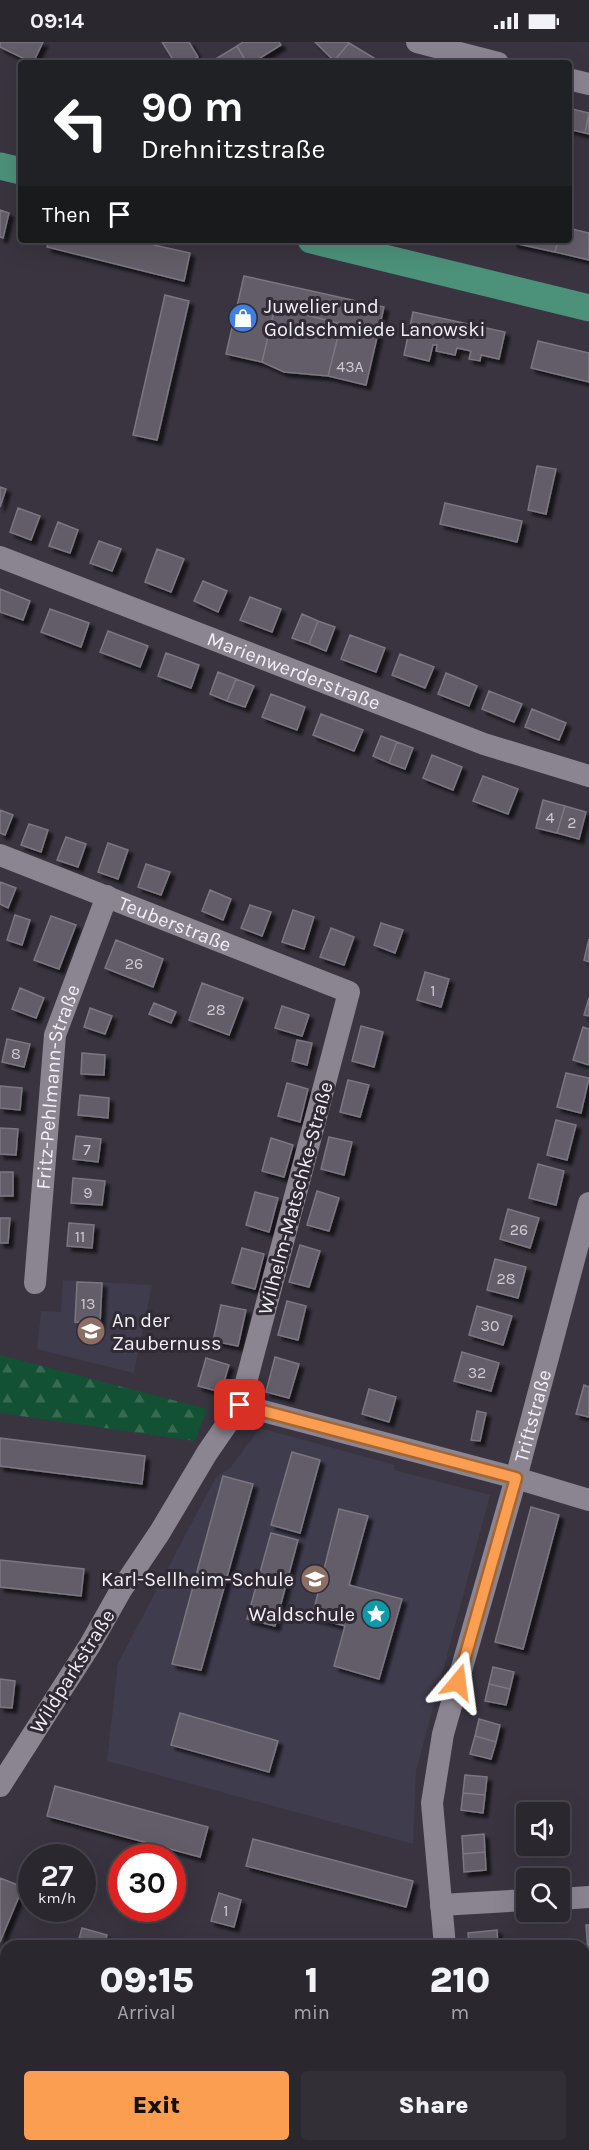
<!DOCTYPE html>
<html lang="en">
<head>
<meta charset="utf-8">
<style>
  body { margin:0; font-family:Karla,sans-serif; background:#332f37; color:#f1f3f6; height:100vh; display:flex; flex-direction:column; font-size:22px; white-space:nowrap }
  * { box-sizing:border-box; margin:0 }
  p { font-size:20px; color:#a6a5aa }
  .icon { flex:none; width:33px; height:33px; fill:none; stroke:currentColor; stroke-width:2; stroke-linecap:round; stroke-linejoin:round }
  .map { position:relative; flex:1; overflow:hidden }
  .sheet { position:absolute; left:0px; top:1898px; width:590px; height:212px; display:flex; flex-direction:column; background:#2b272f; border-radius:18px 18px 0 0; box-shadow:0 6px 24px #0002,0 0 0 2px #47444b }
  .sheet>* { flex:none }
  .top-card { position:absolute; left:18px; top:18px; width:554px; height:183px; border-radius:6px; box-shadow:0 6px 24px #0002,0 0 0 2px #47444b; background:#202124; color:#fff; overflow:hidden }
  .buttons { position:absolute; left:516px; top:1760px; display:grid; gap:12px }
  .buttons a { display:grid; place-items:center; width:54px; height:54px; border-radius:6px; background:#2b272f; box-shadow:0 6px 24px #0002,0 0 0 2px #47444b; font-size:30px }
  .speed { position:absolute; left:18px; top:1802px; display:flex; gap:12px; font-size:30px; font-weight:700; text-align:center }
  .speed>* { display:grid; place-content:center; width:78px; height:78px; border-radius:50%; background:#2b272f; box-shadow:0 6px 24px #0002,0 0 0 2px #47444b; line-height:1 }
  .speed small { font-size:15px; font-weight:400 }
  .speed .limit { border:9px solid #d22; background:#fff; color:#111 }
  .pin { position:absolute; display:grid; place-items:center; width:51px; height:51px; color:#fff; margin:-26px; border-radius:12px; box-shadow:0 3px 9px #0006 }
  .me { position:absolute; width:66px; margin:-33px; rotate:16deg; stroke-linejoin:round; filter:drop-shadow(0 0 4px #0008) }
  .turn { display:flex; align-items:center; gap:21px; height:126px; padding:0 24px; font-size:27px }
  .turn .icon { width:78px; height:78px; stroke-width:2.5 }
  .turn b { display:block; font-size:42px; line-height:51px }
  .then { display:flex; align-items:center; height:57px; padding:0 24px; background:#0003; gap:12px; font-size:22px }
  .eta { display:flex; justify-content:space-evenly; align-items:center; height:102px; text-align:center }
  .eta b { font-size:36px; font-weight:800; line-height:42px }
  .action { display:flex; gap:12px; margin-top:auto; padding:12px 24px }
  .action a { flex:1; height:69px; border-radius:6px; background:#fb9e51; color:#111; font-size:24px; font-weight:800; line-height:69px; text-align:center }
  .action a+a { background:#332f37; color:#f1f3f6 }
  .status { display:flex; justify-content:space-between; align-items:center; height:42px; padding:0 30px; background:#2b272f; direction:ltr }
  .status svg { height:16px; fill:currentColor }
  .map>svg:first-child { display:block }
  .education { fill:#3f3c4d }
  .forest { fill:url(#forest-firs) }
  .garden { fill:url(#garden-dots) }
  .building { fill:#625d68; stroke:#7b7682; stroke-width:1.5; filter:url(#shadow) }
  .lines { fill:none; stroke-linecap:round; stroke-linejoin:round }
  .minor { stroke:#8a8591; stroke-width:22 }
  .major { stroke:#4c917a; stroke-width:27 }
  .route-casing { stroke:#a36735; stroke-width:15 }
  .route { stroke:#fb9e51; stroke-width:10 }
  .labels { text-anchor:middle; stroke-width:6; stroke-linejoin:round; paint-order:stroke }
  .number-label { font-size:16px; fill:#cecad2 }
  .poi-label { font-size:20px; fill:#f2eff6; stroke:#2f2a34; text-anchor:start }
  .street-label { font-size:20px; fill:#f2eff6; stroke:#2f2a34 }
</style>
</head>
<body>
<div class="status"><b>09:14</b><svg viewBox="0 0 49 12"><path d="M0 12V9h3v3zM5 12V6h3v6zM10 12V3h3v9zM15 12V0h3v12zM26 1h20v11H26zM47 4h2v5h-2z"/></svg></div>
<div class="map">
<svg width="589" height="2108" viewBox="0 0 589 2108">
  <defs>
    <pattern id="forest-firs" width="22" height="20" patternUnits="userSpaceOnUse" patternTransform="scale(1.5)"><rect width="22" height="20" fill="#135134"/><path d="M5 1l3.5 6h-7zM16 11l3.5 6h-7z" fill="#366a52"/></pattern>
    <pattern id="garden-dots" width="8" height="8" patternUnits="userSpaceOnUse" patternTransform="scale(1.5)"><rect width="8" height="8" fill="#135134"/><path d="M2 2h.1M6 6h.1" fill="none" stroke="#366a52" stroke-width="1.8" stroke-linecap="round"/></pattern>
    <filter id="shadow"><feDropShadow dx="4.5" dy="4.5" stdDeviation="1.5" flood-color="#0009"/></filter>
  </defs>
  <rect width="100%" height="100%" fill="#39343f"/>
  <!-- education -->
  <path class="education" d="M63 1238 152 1243 134 1331 37 1307 41 1269 61 1270Z
    M260 1386 395 1423 394 1428 490 1453 416 1729 413 1802 107 1719 118 1621 216 1435 230 1426Z"/>
  <!-- forest -->
  <path class="forest" d="M0 1313 207 1367 195 1399 0 1371Z"/>
  <!-- garden -->
  <path class="garden" d="M589 2046V2108H502L509 2103H584V2050Z"/>
  <!-- building -->
  <path class="building" d="M0 0H43L33 21 0 5Z
    M162 0H189L198 15 188 21H175Z
    M243 0H279L281 3 252 21H247L237 4Z
    M315 0H348L349 1 334 19Z
    M349 1 379 19V21H337L334 19Z
    M237 4 247 21H209Z
    M568 66 589 71 585 91 568 87Z
    M589 73V92L585 91Z
    M0 168 9 171 3 196 0 195Z
    M568 186 589 191V218L555 210 558 198H568Z
    M49 198H132L190 211 184 239 47 205Z
    M513 198H558L555 210 513 201Z
    M244 234 384 265 366 343 328 334 341 282 275 265 262 320 226 312Z
    M165 253 189 259 157 398 133 393Z
    M275 265 341 282 328 334 284 330 262 320Z
    M413 270 505 290 499 317 481 313 480 319 469 317 471 309 457 306 455 313 436 309 437 303H433L429 319 404 313Z
    M538 299 589 311V340L531 326Z
    M537 424 556 427 546 472 528 468Z
    M0 445 6 447 0 465Z
    M445 461 522 479 517 500 440 482Z
    M18 466 40 474 31 498 10 490Z
    M58 480 78 488 70 511 49 504Z
    M99 499 121 507 112 529 90 521Z
    M157 507 184 517 171 550 145 540Z
    M203 539 227 549 218 570 194 559Z
    M0 547 30 559 23 578 0 570Z
    M250 555 281 567 272 590 240 578Z
    M50 567 89 581 81 605 41 590Z
    M302 572 318 579 309 602 292 596Z
    M318 579 335 585 326 609 309 602Z
    M108 589 148 604 140 625 100 610Z
    M350 593 385 606 376 630 341 617Z
    M166 611 199 623 191 646 158 634Z
    M400 612 434 625 425 646 392 633Z
    M218 630 236 637 227 659 210 652Z
    M446 631 477 644 469 664 438 652Z
    M236 637 254 644 245 665 227 659Z
    M489 649 522 662 514 680 482 667Z
    M271 652 305 665 297 688 262 675Z
    M532 667 566 681 559 698 525 685Z
    M321 672 363 688 354 709 313 693Z
    M381 694 397 700 389 721 373 714Z
    M397 700 413 706 405 727 389 721Z
    M432 713 462 725 453 748 423 736Z
    M483 734 518 747 508 772 473 759Z
    M543 758 565 764 557 791 536 786Z
    M565 764 586 770 579 797 557 791Z
    M0 768 13 773 5 793 0 791Z
    M29 782 48 788 41 810 21 803Z
    M66 795 86 802 78 825 57 818Z
    M108 801 128 808 118 837 98 830Z
    M146 822 170 830 161 853 138 845Z
    M0 840 16 846 8 866 0 862Z
    M210 848 231 857 223 878 202 869Z
    M250 863 271 870 262 894 241 886Z
    M293 868 314 875 304 907 282 900Z
    M15 873 30 878 22 903 7 898Z
    M51 874 76 883 59 927 34 918Z
    M381 881 403 888 395 911 374 903Z
    M331 886 354 895 344 923 320 915Z
    M589 897V920L584 918Z
    M116 898 163 917 153 945 105 926Z
    M425 930 449 937 441 965 417 958Z
    M202 941 243 956 229 993 189 978Z
    M20 946 44 956 36 976 12 967Z
    M589 956V974L584 973Z
    M154 961 176 970 171 981 149 972Z
    M282 964 309 973 302 994 275 986Z
    M90 966 112 974 105 992 84 985Z
    M361 984 383 990 374 1025 352 1019Z
    M583 985 589 987V1023L573 1018Z
    M7 997 30 1002 24 1025 2 1020Z
    M297 998 312 1001 307 1023 292 1019Z
    M82 1011 105 1013 104 1033 81 1032Z
    M566 1031 589 1036 581 1071 557 1065Z
    M348 1038 369 1043 360 1075 340 1070Z
    M287 1041 308 1047 300 1080 278 1074Z
    M0 1044 22 1046 20 1068 0 1066Z
    M80 1053 109 1056 108 1076 78 1073Z
    M556 1078 576 1083 567 1118 547 1113Z
    M0 1086 18 1087 16 1113 0 1112Z
    M76 1094 101 1097 98 1120 73 1117Z
    M329 1095 352 1100 344 1133 321 1127Z
    M271 1096 293 1103 284 1135 262 1129Z
    M538 1122 564 1129 556 1163 529 1156Z
    M0 1130H13V1154H0Z
    M73 1136 105 1139 102 1163 71 1161Z
    M317 1149 339 1156 329 1189 307 1183Z
    M255 1150 278 1156 269 1190 246 1183Z
    M508 1167 539 1176 530 1206 500 1197Z
    M0 1176H10L8 1201H0Z
    M69 1181 94 1183 92 1206 67 1204Z
    M300 1203 320 1209 309 1245 289 1240Z
    M242 1206 264 1212 255 1247 232 1241Z
    M495 1217 526 1225 518 1256 487 1248Z
    M77 1240 102 1241 100 1282 75 1280Z
    M287 1259 306 1264 298 1298 278 1293Z
    M221 1263 246 1268 238 1304 213 1299Z
    M477 1264 512 1274 503 1303 469 1293Z
    M462 1310 499 1321 491 1349 454 1339Z
    M275 1315 299 1322 289 1356 266 1350Z
    M206 1316 229 1323 221 1350 198 1344Z
    M584 1343 589 1345V1375L576 1372Z
    M369 1347 396 1355 389 1380 362 1372Z
    M477 1369 486 1371 480 1399 471 1398Z
    M0 1396 145 1414 142 1442 0 1424Z
    M292 1410 320 1418 300 1491 271 1483Z
    M223 1434 253 1442 201 1628 172 1622Z
    M531 1465 559 1473 523 1607 495 1600Z
    M339 1467 368 1474 349 1543 402 1557 379 1637 334 1624 345 1584 312 1575Z
    M271 1491 298 1498 275 1584 247 1577Z
    M0 1518 84 1527 81 1554 0 1545Z
    M493 1625 514 1630 510 1647 489 1642Z
    M0 1637 15 1639 12 1666 0 1665Z
    M489 1642 510 1647 506 1663 485 1659Z
    M180 1671 278 1699 269 1730 171 1703Z
    M479 1677 500 1683 496 1700 475 1694Z
    M475 1694 496 1700 491 1717 470 1712Z
    M465 1733 487 1735 485 1753 463 1751Z
    M55 1744 208 1785 200 1815 47 1774Z
    M463 1751 485 1753 483 1771 461 1768Z
    M484 1792 485 1810 463 1812 462 1794Z
    M253 1797 413 1839 406 1865 246 1824Z
    M485 1810 486 1828 464 1830 463 1812Z
    M0 1836 23 1845 0 1900Z
    M219 1851 241 1858 234 1885 211 1879Z
    M586 1883H589V1909H588Z
    M82 1886 107 1893 104 1904H77Z
    M497 1888 498 1904H469L468 1891Z
    M0 2087 6 2089V2103H57L76 2108H0Z"/>
  <g class="lines">
    <!-- minor -->
    <g class="minor">
      <path d="M417 0 498 21"/>
      <path d="M568 37 589 42"/>
      <path id="s1" d="M0 515 484 702 589 734"/>
      <path id="s2" d="M0 813 349 950 240 1363 207 1411 160 1490 121 1548 90 1603 0 1744"/>
      <path id="s3" d="M35 1241 55 993 107 854"/>
      <path d="M240 1363 516 1436 589 1458"/>
      <path d="M560 1857 589 1855"/>
      <path d="M441 1863 526 1858"/>
      <path id="s4" d="M445 1904 432 1761 443 1692 516 1436 589 1161"/>
      <path d="M0 2054 6 2055"/>
      <path d="M215 2103 249 2108"/>
      <path d="M466 2103 467 2108"/>
    </g>
    <!-- major -->
    <path class="major" d="M0 124 21 129
      M311 198 589 266"/>
  </g>
  <g class="lines">
    <!-- route casing -->
    <g class="route-casing">
      <path id="route" d="M240 1363 516 1436 458 1640"/>
    </g>
    <!-- route -->
    <use href="#route" class="route"/>
  </g>
  <!-- icons -->
  <defs>
    <g id="shop-disc" transform="scale(1.5)"><circle r="9.5" fill="#3f7fe0" stroke="#2f2a34"/><path d="M-5-2.5h2.3a2.7 3.5 0 0 1 5.4 0H5L5.5 6h-11ZM-1.5-2.5h3a1.5 2.3 0 0 0-3 0Z" fill="#fff"/></g>
    <g id="school-disc" transform="scale(1.5)"><circle r="9.5" fill="#8d6e63" stroke="#2f2a34"/><path d="M0-5L7-2L0 1L-7-2ZM-4 1L0 2.5L4 1V4Q0 6-4 4Z" fill="#fff"/></g>
    <g id="sight-disc" transform="scale(1.5)"><circle r="9.5" fill="#0f9aa8" stroke="#2f2a34"/><path d="M0-6L1.8-2.2L6-1.7L2.9 1.2L3.7 5.4L0 3.3L-3.7 5.4L-2.9 1.2L-6-1.7L-1.8-2.2Z" fill="#fff"/></g>
  </defs>
  <g fill-rule="evenodd">
    <use href="#shop-disc" x="243" y="276"/>
    <use href="#school-disc" x="91" y="1289"/>
    <use href="#school-disc" x="315" y="1537"/>
    <use href="#sight-disc" x="376" y="1572"/>
  </g>
  <g class="labels">
    <!-- number labels -->
    <g class="number-label">
      <text x="350" y="330">43A</text>
      <text x="550" y="781">4</text>
      <text x="572" y="786">2</text>
      <text x="134" y="927">26</text>
      <text x="433" y="954">1</text>
      <text x="216" y="973">28</text>
      <text x="16" y="1017">8</text>
      <text x="87" y="1113">7</text>
      <text x="88" y="1156">9</text>
      <text x="519" y="1193">26</text>
      <text x="80" y="1200">11</text>
      <text x="506" y="1242">28</text>
      <text x="88" y="1267">13</text>
      <text x="490" y="1289">30</text>
      <text x="477" y="1336">32</text>
      <text x="226" y="1874">1</text>
    </g>
    <!-- poi labels -->
    <g class="poi-label">
      <text x="264" y="271">Juwelier und<tspan x="264" dy="23">Goldschmiede Lanowski</tspan></text>
      <text x="112" y="1285">An der<tspan x="112" dy="23">Zaubernuss</tspan></text>
      <text x="294" y="1544" text-anchor="end">Karl-Sellheim-Schule</text>
      <text x="355" y="1579" text-anchor="end">Waldschule</text>
    </g>
    <!-- street labels -->
    <g class="street-label">
      <text dy="7" stroke="none"><textPath href="#s1" startOffset="315">Marienwerderstraße</textPath></text>
      <text dy="7" stroke="none"><textPath href="#s2" startOffset="188">Teuberstraße</textPath></text>
      <text dy="7" stroke="none"><textPath href="#s3" startOffset="198">Fritz-Pehlmann-Straße</textPath></text>
      <text transform="translate(295 1156) rotate(-75)" y="7">Wilhelm-Matschke-Straße</text>
      <text dy="7" stroke="none"><textPath href="#s4" startOffset="544">Triftstraße</textPath></text>
      <text transform="translate(72 1629) rotate(-58)" y="7">Wildparkstraße</text>
    </g>
  </g>
</svg>
<div class="buttons">
<a><svg class="icon" aria-label="sound" viewBox="0 0 24 24"><path d="M4 9h4l5-4v14l-5-4H4zM17 9q2 3 0 6"/></svg></a>
<a><svg class="icon" aria-label="search" viewBox="0 0 24 24"><circle cx="10" cy="10" r="6"/><path d="M15 15l6 6"/></svg></a>
</div>
<div class="speed"><div>27<small>km/h</small></div><div class="limit">30</div></div>
<div class="pin" style="left:240px;top:1363px;background:#d93025"><svg class="icon" aria-label="arrive" viewBox="0 0 24 24"><path d="M6 21V4h12l-3 4 3 4H6"/></svg></div>
<svg class="me" style="left:458px;top:1640px" viewBox="-20 -20 40 40"><path d="M0-17L14 15 0 8-14 15z" fill="#fb9e51" stroke="#fff" stroke-width="4"/></svg>
<div class="top-card">
<div class="turn"><svg class="icon" aria-label="left" viewBox="0 0 24 24"><path d="M17 20v-9H6M10 6l-5 5 5 5"/></svg><div><b>90 m</b>Drehnitzstraße</div></div>
<div class="then">Then<svg class="icon" aria-label="arrive" viewBox="0 0 24 24"><path d="M6 21V4h12l-3 4 3 4H6"/></svg></div>
</div>
<section class="sheet">
<div class="eta">
<div><b>09:15</b><p>Arrival</p></div>
<div><b>1</b><p>min</p></div>
<div><b>210</b><p>m</p></div>
</div>
<div class="action"><a>Exit</a><a>Share</a></div>
</section>
</div>
</body>
</html>
